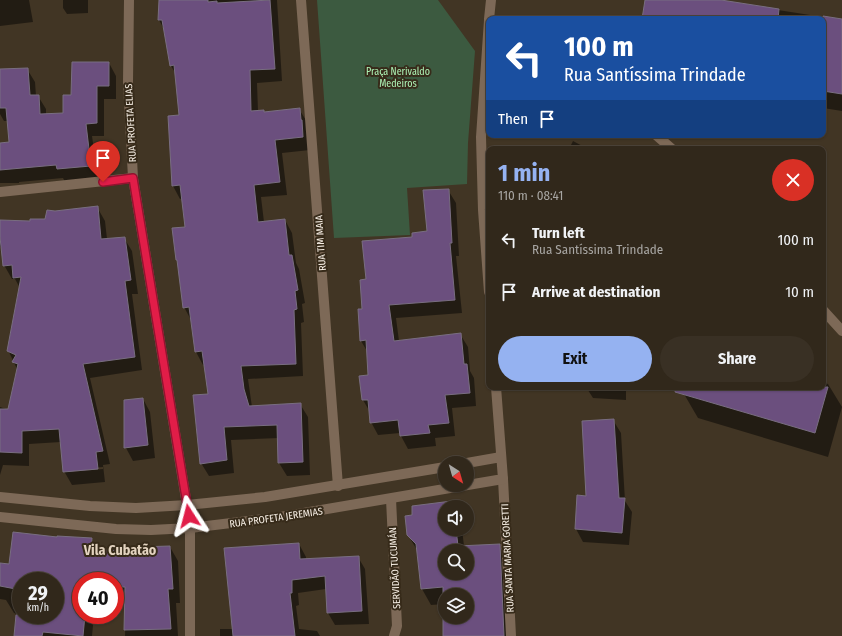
<!DOCTYPE html>
<html lang="en">
<head>
<meta charset="utf-8">
<style>
  body { margin:0; font-family:"Fira Sans Condensed",sans-serif; background:#393024; color:#f1f3f6; height:100vh; display:flex; flex-direction:column; font-size:15px; white-space:nowrap }
  * { box-sizing:border-box; margin:0 }
  p { font-size:13px; color:#a8a6a3 }
  .icon { flex:none; width:22px; height:22px; fill:none; stroke:currentColor; stroke-width:2; stroke-linecap:round; stroke-linejoin:round }
  .map { position:relative; flex:1; overflow:hidden }
  .side { position:absolute; left:486px; top:146px; width:340px; height:244px; display:flex; flex-direction:column; background:#31281b; border-radius:8px; box-shadow:0 1px 3px #0004,0 0 0 1px #4c443a }
  .side>* { flex:none }
  .hud { position:absolute; left:486px; top:16px; width:340px; height:122px; border-radius:8px; box-shadow:0 1px 3px #0004,0 0 0 1px #4c443a; background:#1a4fa0; color:#fff; overflow:hidden }
  .needle { width:26px; rotate:143deg }
  .buttons { position:absolute; left:438px; top:456px; display:grid; gap:8px }
  .buttons a { display:grid; place-items:center; width:36px; height:36px; border-radius:50%; background:#31281b; box-shadow:0 1px 3px #0004,0 0 0 1px #4c443a; font-size:20px }
  .speed { position:absolute; left:12px; top:572px; display:flex; gap:8px; font-size:20px; font-weight:700; text-align:center }
  .speed>* { display:grid; place-content:center; width:52px; height:52px; border-radius:50%; background:#31281b; box-shadow:0 1px 3px #0004,0 0 0 1px #4c443a; line-height:1 }
  .speed small { font-size:10px; font-weight:400 }
  .speed .limit { border:6px solid #d22; background:#fff; color:#111 }
  .pin { position:absolute; display:grid; place-items:center; width:34px; height:34px; color:#fff; margin:-41px -17px; border-radius:50% 50% 50% 0; rotate:-45deg; box-shadow:0 0 4px #0007 }
  .pin .icon { rotate:45deg }
  .me { position:absolute; width:44px; margin:-22px; rotate:351deg; stroke-linejoin:round; filter:drop-shadow(0 0 3px #0008) }
  .turn { display:flex; align-items:center; gap:14px; height:84px; padding:0 12px; font-size:18px }
  .turn .icon { width:52px; height:52px; stroke-width:2.5 }
  .turn b { display:block; font-size:28px; line-height:34px }
  .then { display:flex; align-items:center; height:38px; padding:0 12px; background:#0003; gap:8px; font-size:15px }
  .round { display:grid; place-items:center; flex:none; width:42px; height:42px; border-radius:21px; background:#393024 }
  .overview { display:flex; align-items:center; justify-content:space-between; height:68px; padding:0 12px }
  h1 { font-size:24px; font-weight:700; line-height:30px; color:#95b2f1 }
  .button { display:flex; gap:8px; margin-top:auto; padding:8px 12px }
  .button a { flex:1; height:46px; border-radius:24px; background:#95b2f1; color:#111; font-size:16px; font-weight:700; line-height:46px; text-align:center }
  .button a+a { background:#393024; color:#f1f3f6 }
  ul { padding:0; list-style:none }
  li { display:flex; align-items:center; gap:12px; height:52px; padding:0 12px }
  li div { flex:1 }
  li b { display:block; font-size:15px }
  li em { font-style:normal }
  .map>svg:first-child { display:block }
  .green { fill:#3c5a40 }
  .shadow { fill:#0007; fill-rule:evenodd }
  .building { fill:#6b4f7e; stroke:#796e81; fill-rule:evenodd }
  .lines { fill:none; stroke-linecap:round; stroke-linejoin:round }
  .minor { stroke:#7d6957; stroke-width:10 }
  .tertiary { stroke:#7d6957; stroke-width:10 }
  .route-casing { stroke:#92132f; stroke-width:10 }
  .route { stroke:#e11d48; stroke-width:7 }
  .labels { text-anchor:middle; stroke-width:4; stroke-linejoin:round; paint-order:stroke }
  .park-label { font-size:10px; fill:#aef5b7; stroke:#372b1a }
  .street-label { font-size:10px; fill:#f8f0e6; stroke:#372b1a }
  .district-label { font-size:14px; font-weight:bold; fill:#e3d3bf; stroke:#372b1a }
</style>
</head>
<body>
<div class="map">
<svg width="842" height="636" viewBox="0 0 842 636">
  <rect width="100%" height="100%" fill="#413524"/>
  <!-- green -->
  <path class="green" d="M317 0H438L475 51 468 143 467 184 407 188 410 235 334 238Z"/>
  <!-- shadow -->
  <path class="shadow" d="M0 0H29L33 22 0 26Z
    M63 0H88V13L67 14 63 8Z
    M160 0H277L282 81 257 83 258 111H263L265 113 299 109 307 122 310 150 282 153 287 195 261 197 264 222 285 220 292 233 296 263 299 269 305 303 302 304 304 322 301 323 303 376 248 379 252 407 300 404 308 417 310 475 287 476 279 463V438L231 440 234 473 209 476 201 463 209 395 205 364 203 365 196 352 191 320 184 307 179 264 177 260 173 229 186 228 183 198 180 199 173 186 180 116 176 74 171 66 165 31 159 20Z
    M646 0H715L842 20V111L823 108V19H643Z
    M109 63 116 76V99H104V136H92L98 179 65 182 63 178 19 182V183H0V144L10 143 8 121H4L0 114V70L27 69 35 82 36 96H38L46 109V115L64 114 72 96Z
    M573 141 588 149H569Z
    M448 190 456 203 459 256H456L462 313 396 318 399 341 460 334 468 347 470 371 474 378 476 406 452 408 455 436 435 438 436 446 408 449 401 436 400 433 378 435 371 422 370 412 363 400 360 377 369 376 367 351 361 341 367 280 414 238 428 232Z
    M97 207 105 221 107 239 124 238 132 251 138 294H132L142 370 90 378 110 464 103 465 105 482 72 485 64 471 61 442 29 444V466L3 465 0 475V407L9 410 18 371 8 350 20 288 15 279H12L4 265 3 250 0 246V221L31 222 46 220 55 212ZM103 467V469L69 472V470Z
    M823 382 828 384 842 407 828 457 698 418 684 394 686 387H823Z
    M586 387H626V400L593 398Z
    M143 399 150 412 155 458 133 461 126 448 125 401Z
    M613 420 621 433 625 501 632 512 629 545 583 542 576 529Z
    M452 502 455 507H445V529H462L464 546 499 545 508 561 512 636H443L444 629V604L431 605 422 589 417 550 408 535 414 516ZM445 551H467V573H445ZM445 595H467V617H445Z
    M58 538 91 539 97 550 139 553 170 547 178 561 180 603H176L178 636H125L126 601H115V581H81V615H94L92 636H15L17 614 14 613 6 600 0 599V564L10 566ZM21 581H55V615H21Z
    M299 544 306 557V559L358 557 365 569 369 624 335 625 328 613 326 589 298 593 299 605 296 606 299 629 317 631 320 636H220V629H233Z"/>
  <!-- building -->
  <path class="building" d="M159 0H208V2L217 1V3L270 0 275 69 250 70 251 111 264 110V112L300 108 301 120H302L303 137 275 140 280 182 254 185 258 222 285 219 289 255H292L298 290 295 291 297 309 294 310 296 364 241 366 244 389 249 406 301 403 303 462 278 463 277 425 224 427 227 460 200 464 193 395 208 394 202 351 195 352 189 307 183 308 177 260H176L172 228 185 227 180 185 172 186 168 116 179 115 174 65 170 66 162 20H158Z
    M645 0H721L779 9 778 19H642Z
    M823 16 842 19V94L823 91Z
    M72 62H109V86H97V123L86 124 91 166 57 169 56 165 0 170V143L9 142 6 108H0V69L28 68 30 95H39L40 114 63 113V95H71Z
    M449 189 452 243H450L455 300 389 305 394 341 461 333 464 364H467L470 393 445 395 449 423 428 425 430 433 400 436 398 420 370 423 368 400H362L359 376 368 375 366 340 360 341 358 309H362L360 280 366 279 362 241 412 237V233L427 231 423 190Z
    M98 206 101 239 125 237 131 280 125 281 135 357 83 364 103 451 96 452 98 469 63 472 59 429 22 431V453L0 452V409H8L18 364 12 362 16 355 7 351 21 277 13 278 12 265 3 266 0 237V220L30 221V219H45L47 210 55 211Z
    M676 387H828L815 433 675 392Z
    M143 398 148 445 124 448V400Z
    M614 419 619 498H625L622 533 575 529 577 495 586 496 582 421Z
    M452 501 453 507H445V529H456L458 546 500 544 504 636H443V587L421 589 416 544 407 535 405 516 412 515V506ZM445 551H467V573H445ZM445 595H467V617H445Z
    M13 532 57 537V536L92 538 91 549 138 552V547L170 546 173 589H168L171 629 124 630 125 587H115V581H81V615H85L83 636 43 632 42 636H14L16 615H55V581H21V590L0 586V563L9 564Z
    M299 543 300 559 359 556 362 611 327 613 325 576 292 580V593H290L295 636H233L224 548Z"/>
  <g class="lines">
    <!-- minor -->
    <path class="minor" d="M129 0 128 82 133 178 187 505
      M301 0 338 486
      M0 192 133 178
      M503 479 511 636
      M391 499 397 626 394 636
      M190 636V528"/>
    <!-- tertiary -->
    <path class="tertiary" d="M489 19 491 0
      M489 20 481 137 483 210 489 292
      M656 135 672 149
      M823 310 842 331
      M467 463 501 457
      M0 497 90 506 136 508 187 505 265 497 445 467
      M187 505 190 528
      M0 517 116 529 151 530 190 528 280 517 503 479 496 387"/>
  </g>
  <g class="lines">
    <!-- route casing -->
    <g class="route-casing">
      <path id="route" d="M103 182 133 178 189 516"/>
    </g>
    <!-- route -->
    <use href="#route" class="route"/>
  </g>
  <g class="labels">
    <!-- park labels -->
    <g class="park-label">
      <text x="398" y="75">Praça Nerivaldo<tspan x="398" dy="12">Medeiros</tspan></text>
    </g>
    <!-- street labels -->
    <g class="street-label">
      <text transform="translate(130 123) rotate(-93)" y="4">RUA PROFETA ELIAS</text>
      <text transform="translate(320 243) rotate(-94)" y="4">RUA TIM MAIA</text>
      <text transform="translate(276 517) rotate(-8)" y="4">RUA PROFETA JEREMIAS</text>
      <text transform="translate(507 558) rotate(-93)" y="4">RUA SANTA MARIA GORETTI</text>
      <text transform="translate(394 568) rotate(-93)" y="4">SERVIDÃO TUCUMÁN</text>
    </g>
    <!-- district labels -->
    <g class="district-label">
      <text x="120" y="555">Vila Cubatão</text>
    </g>
  </g>
</svg>
<div class="buttons">
<a><svg class="needle" viewBox="-14 -14 28 28"><path d="M0-13l5 13h-10z" fill="#e53935"/><path d="M0 13l5-13h-10z" fill="#a8a6a3"/></svg></a>
<a><svg class="icon" aria-label="sound" viewBox="0 0 24 24"><path d="M4 9h4l5-4v14l-5-4H4zM17 9q2 3 0 6"/></svg></a>
<a><svg class="icon" aria-label="search" viewBox="0 0 24 24"><circle cx="10" cy="10" r="6"/><path d="M15 15l6 6"/></svg></a>
<a><svg class="icon" aria-label="layers" viewBox="0 0 24 24"><path d="M12 4l9 5-9 5-9-5zM3 14l9 5 9-5"/></svg></a>
</div>
<div class="speed"><div>29<small>km/h</small></div><div class="limit">40</div></div>
<div class="pin" style="left:103px;top:182px;background:#d93025"><svg class="icon" aria-label="arrive" viewBox="0 0 24 24"><path d="M6 21V4h12l-3 4 3 4H6"/></svg></div>
<svg class="me" style="left:189px;top:516px" viewBox="-20 -20 40 40"><path d="M0-17L14 15 0 8-14 15z" fill="#e11d48" stroke="#fff" stroke-width="4"/></svg>
<div class="hud">
<div class="turn"><svg class="icon" aria-label="left" viewBox="0 0 24 24"><path d="M17 20v-9H6M10 6l-5 5 5 5"/></svg><div><b>100 m</b>Rua Santíssima Trindade</div></div>
<div class="then">Then<svg class="icon" aria-label="arrive" viewBox="0 0 24 24"><path d="M6 21V4h12l-3 4 3 4H6"/></svg></div>
</div>
<section class="side">
<div class="overview"><div><h1>1 min</h1><p>110 m · 08:41</p></div><a class="round" style="background:#d93025;color:#fff"><svg class="icon" aria-label="close" viewBox="0 0 24 24"><path d="M6 6l12 12M18 6L6 18"/></svg></a></div>
<ul>
<li><svg class="icon" aria-label="left" viewBox="0 0 24 24"><path d="M17 20v-9H6M10 6l-5 5 5 5"/></svg><div><b>Turn left</b><p>Rua Santíssima Trindade</p></div><em>100 m</em></li>
<li><svg class="icon" aria-label="arrive" viewBox="0 0 24 24"><path d="M6 21V4h12l-3 4 3 4H6"/></svg><div><b>Arrive at destination</b></div><em>10 m</em></li>
</ul>
<div class="button"><a>Exit</a><a>Share</a></div>
</section>
</div>
</body>
</html>
